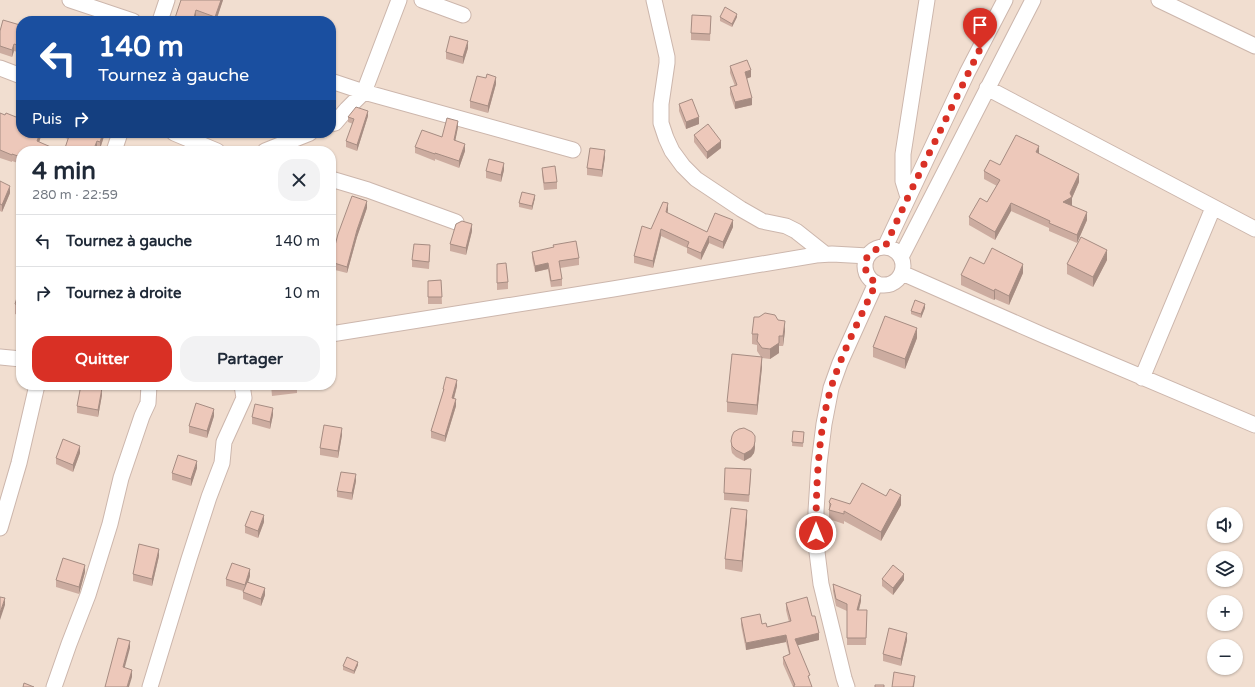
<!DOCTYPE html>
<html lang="fr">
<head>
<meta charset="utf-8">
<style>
  body { margin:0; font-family:"Varela Round",sans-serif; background:#f2f2f3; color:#1f2937; height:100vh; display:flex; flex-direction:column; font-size:15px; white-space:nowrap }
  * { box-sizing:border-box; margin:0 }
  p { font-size:13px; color:#747a83 }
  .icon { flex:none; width:22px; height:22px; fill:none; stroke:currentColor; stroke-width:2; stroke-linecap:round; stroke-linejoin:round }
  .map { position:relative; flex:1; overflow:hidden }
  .panel { position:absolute; left:16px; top:146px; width:320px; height:244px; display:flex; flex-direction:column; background:#fff; border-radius:16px; box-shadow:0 1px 3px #0004 }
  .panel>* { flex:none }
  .guide { position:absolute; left:16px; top:16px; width:320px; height:122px; border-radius:16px; box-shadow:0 1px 3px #0004; background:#1a4fa0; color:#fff; overflow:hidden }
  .tools { position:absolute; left:1207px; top:507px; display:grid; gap:8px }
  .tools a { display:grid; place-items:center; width:36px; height:36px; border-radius:50%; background:#fff; box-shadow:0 1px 3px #0004; font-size:20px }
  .pin { position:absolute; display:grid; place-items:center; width:34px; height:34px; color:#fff; margin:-41px -17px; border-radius:50% 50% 50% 0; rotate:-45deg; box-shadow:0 0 4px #0007 }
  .pin .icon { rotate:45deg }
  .me { position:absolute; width:44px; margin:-22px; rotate:0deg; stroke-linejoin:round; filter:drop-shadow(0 0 3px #0008) }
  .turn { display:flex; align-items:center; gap:14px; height:84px; padding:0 16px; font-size:18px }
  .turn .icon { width:52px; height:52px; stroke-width:2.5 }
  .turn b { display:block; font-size:28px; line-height:34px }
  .then { display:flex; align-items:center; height:38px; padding:0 16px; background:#0003; gap:8px; font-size:15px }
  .round { display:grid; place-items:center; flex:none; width:42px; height:42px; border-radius:16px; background:#f2f2f3 }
  .head { display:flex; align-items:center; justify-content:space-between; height:68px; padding:0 16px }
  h1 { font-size:24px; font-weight:700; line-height:30px }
  .cta { display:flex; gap:8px; margin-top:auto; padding:8px 16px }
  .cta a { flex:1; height:46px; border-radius:16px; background:#d93025; color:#fff; font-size:16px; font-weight:700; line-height:46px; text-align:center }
  .cta a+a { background:#f2f2f3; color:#1f2937 }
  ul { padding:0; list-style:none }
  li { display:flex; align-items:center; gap:12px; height:52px; padding:0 16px; border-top:1px solid #e0e1e3 }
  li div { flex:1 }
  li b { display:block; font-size:15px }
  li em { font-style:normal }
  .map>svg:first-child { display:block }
  .residential { fill:#f1ded0; fill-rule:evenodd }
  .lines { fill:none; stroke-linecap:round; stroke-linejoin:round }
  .minor-casing { stroke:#ccb6ac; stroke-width:17 }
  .minor { stroke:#fff; stroke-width:15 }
  .wall { fill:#ccaca0 }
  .shaded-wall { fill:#a68c82 }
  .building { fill:#edc8ba; stroke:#a68c82 }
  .route { stroke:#d93025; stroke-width:7; stroke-dasharray:0 12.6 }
</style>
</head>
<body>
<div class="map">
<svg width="1255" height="687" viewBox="0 0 1255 687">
  <rect width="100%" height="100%" fill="#faede1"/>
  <!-- residential -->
  <path class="residential" d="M0 0H1255V687H0ZM21 21H331V133H21ZM21 151H331V385H21ZM1214 514H1236V536H1214ZM1214 558H1236V580H1214ZM1214 602H1236V624H1214ZM1214 646H1236V668H1214Z"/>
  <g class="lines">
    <!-- minor casing -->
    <g class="minor-casing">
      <path id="minor" d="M70 0 133 21
        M422 0 463 15
        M654 0 667 57V63L661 104V123L666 138 672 151 683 166 696 179 741 209 762 221 786 226 796 231 825 254
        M1159 0 1255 46
        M160 21 167 0
        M0 68 21 76
        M331 81 364 92 573 150
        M987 88 1255 229
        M331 124 335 123 347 109 364 92 399 0
        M174 133 217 151
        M114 151 120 133
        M265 151 310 133
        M331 179 368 190 456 222
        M908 197 903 181V154L927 0
        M885 247 967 73 1005 0
        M865 266a19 19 0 1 1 38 0a19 19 0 1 1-38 0Z
        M901 257 1033 0
        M902 273 1045 336 1255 425
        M331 334 613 289 816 255 832 254 868 256
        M0 357 21 359
        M1142 378 1213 208
        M0 528 19 463 37 385
        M54 687 69 644 88 595 110 524 121 478 142 416 148 403 149 385
        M150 687 189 559 209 497 222 463 224 442 244 398 242 385
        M847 687 844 678 821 584 816 544V511L819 464 824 424 831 388 840 363 876 283"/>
    </g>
    <!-- minor -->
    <use href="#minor" class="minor"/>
  </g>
  <!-- wall -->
  <path class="wall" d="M181 0H223L216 21H208L196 16 194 21H174Z
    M711 16 710 41 691 40V33Z
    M720 17H737L732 27 720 21Z
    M20 27H21V53L14 51 12 57 0 53V31Z
    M468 48 463 64 446 59V52Z
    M730 66 751 77 746 79 752 105 735 109 730 94V87L735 86 730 73Z
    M486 78 496 84 488 113 470 108V101Z
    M679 104 699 124 686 129 679 111Z
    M0 113 21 133H42L39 142 21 151V164L12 161V162L0 158Z
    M368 116 357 151 346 147V141L353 124 348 122V117Z
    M458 127 455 141 465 151 459 168 435 159V161L415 153V147L442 137Z
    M52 133H105L100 149 97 148 96 151H64L68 139Z
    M694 135 721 148 707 159 694 142Z
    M1039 154 1079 182 1072 198V205H1071L1087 220 1077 243 1049 231V228L1011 211 995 240 969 225V217L987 202 997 186 984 179V171Z
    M605 157 602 177 587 175V168Z
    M542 168 557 182V189L544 190 542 174Z
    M504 170 501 182 486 178V171Z
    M0 181 10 193 2 212 0 211Z
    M535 198 532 210 519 207V203Z
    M367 208 357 237 347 273 331 269V261Z
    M668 210 667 213 707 232 733 227 723 249 709 243 701 260 687 253V248L661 236 653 268 634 263V256L651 229Z
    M472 231 466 255 450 251V244Z
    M430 252 429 269 412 267V260Z
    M532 252 579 258V265L560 268 562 279V286L551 287 548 269 535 272 532 258Z
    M1107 260 1093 287 1067 274V264Z
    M984 264 1023 273 1009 305 995 299 994 300 961 285V275Z
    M441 280 442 304H428V281Z
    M508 282V289L497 290V283Z
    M21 285V316L15 314V304Z
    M925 308 921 318 911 314V311Z
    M785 331 783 346H779V353L770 359 762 358V367L757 415 727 412V402L761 357 757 351V345L752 344V334Z
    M917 338 905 369 873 357V347Z
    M223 385H233V386L223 387Z
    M271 385H297V393L272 396Z
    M457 386 454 399 456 406 445 442 431 438V431L443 392V389Z
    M102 395 98 417 77 413V406Z
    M273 415 270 429 252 424V417Z
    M214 416 207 438 189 433V426Z
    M793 431 804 432 803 447 792 446Z
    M342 435 338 458 320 455V448Z
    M731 441 755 448 754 453 751 457 744 461 736 457 732 453 731 448Z
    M80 453 73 472 56 464V458Z
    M197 468 191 486 172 480V473Z
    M751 476 749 502 724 500V493Z
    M356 481 352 500 337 497V491Z
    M829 502 850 504 901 505 881 541 844 521V524L829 519Z
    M747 521 742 572 725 569V559Z
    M264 522 258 538 245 533V526Z
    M159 556 152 586 133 581V574Z
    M85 572 79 594 56 587V580Z
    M250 576 248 582 265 595 261 606 243 599V591L226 586V579Z
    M882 579 904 580 893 595 882 586Z
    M833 584 861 601 859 610H867L866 645H847V611L836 606 833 591Z
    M786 603 819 640 797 645 812 687H793L783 664V657L789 654 786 642 746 650 741 625V618L762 624 767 627 789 622 786 610Z
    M907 640 901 666 883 661V654Z
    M358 665 354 674 343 670V666Z"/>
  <!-- shaded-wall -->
  <path class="shaded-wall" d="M221 0H223L216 21H215V17Z
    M196 10V16L194 21H193Z
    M737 14V17L732 27V24Z
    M468 41V48L463 64V57Z
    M14 44V51L12 57V50Z
    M751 70V77L745 79V72Z
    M496 77V84L488 113V106Z
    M752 98V105L735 109V102Z
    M368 111V116L357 151V145Z
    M699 117V124L686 129V122Z
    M458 121V127L454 147V140Z
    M40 133H42L37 149V141Z
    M103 133H105L100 149V142Z
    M97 141V148L96 151H93Z
    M721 141V148L707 159V152Z
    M465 144V151L459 168V161Z
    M1039 146V154L1036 152Z
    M605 150V157L602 177V170Z
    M504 163V170L501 182V175Z
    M1079 174V182L1072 198V205L1063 210V202L1070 193Z
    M10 186V193L2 212V205Z
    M535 195V198L532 210V206Z
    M367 201V208L357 237 347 273V267L357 230Z
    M668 203V210L666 219V212Z
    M1011 203V211L995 240V232Z
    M1087 212V220L1077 243V235Z
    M733 220V227L723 249V242Z
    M472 224V231L466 255V248Z
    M661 229V236L653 268V261Z
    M709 236V243L701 260V253Z
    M1107 250V260L1093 287V277Z
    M548 263V269L535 272V266Z
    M1023 264V273L1009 305V296Z
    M995 289V299L994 300V291Z
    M925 304V308L921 318V314Z
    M785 321V331L783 346V336Z
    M917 328V338L905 369V359Z
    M779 336V353L770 359V349Z
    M762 357V367L757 415V405Z
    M457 380V386L452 405V398Z
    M102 388V395L98 417V410Z
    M456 399V406L445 442V436Z
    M273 408V415L270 429V422Z
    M214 409V416L207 438V431Z
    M342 428V435L338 458V451Z
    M755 441V448L754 453 751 457 744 461V454Z
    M80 446V453L73 472V465Z
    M197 461V468L191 486V479Z
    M356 474V481L352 500V493Z
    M901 495V505L881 541V532Z
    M747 510V521L742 572V561Z
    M264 515V522L258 538V531Z
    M159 549V556L152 586V579Z
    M85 565V572L79 594V587Z
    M250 569V576L245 592V585Z
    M904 574V580L893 595V588Z
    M265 588V595L261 606V599Z
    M861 595V601L857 617V610Z
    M5 598V605L0 620V613Z
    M819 633V640L795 646V639Z
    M907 633V640L901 666V659Z
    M786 635V642L746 650V643Z
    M130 641V648L123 674V667Z
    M358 662V665L354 674V671Z
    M132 670V677L129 687H127Z
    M915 676 914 687H913Z"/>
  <!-- building -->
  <path class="building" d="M181 0H221L215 17 196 10 193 21H174Z
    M725 7 737 14 732 24 720 17Z
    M692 15 711 16 710 34 691 33Z
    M3 20 20 25 19 27H21V46L14 44 12 50 0 46V31Z
    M450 36 468 41 463 57 446 52Z
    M747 60 751 70 745 72 752 98 735 102 730 87 737 85 730 66Z
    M487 74 496 77 488 106 470 101 477 76 486 78Z
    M692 99 699 117 686 122 679 104Z
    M356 107 368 111 357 145 346 141 354 119 348 117Z
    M0 113 5 115 6 113 21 119V133H40L37 141 60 151H21V157L12 154V155L0 150Z
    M447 118 458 121 454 140 465 144 459 161 435 153V154L415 147 422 130 442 137Z
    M708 124 721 141 707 152 694 135Z
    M70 133H103L100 142 97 141 93 151H64Z
    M1016 135 1039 146 1036 152 1079 174 1070 193 1072 197 1063 202 1087 212 1077 235 1049 223 1050 221 1011 203 995 232 969 217 980 198 987 202 1000 180 984 171 990 160 1000 165Z
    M590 148 605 150 602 170 587 168Z
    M489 159 504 163 501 175 486 171Z
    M555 166 557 182 544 183 542 168Z
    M0 181 10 186 2 205 0 204Z
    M522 192 535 195 532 206 519 203Z
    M352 196 367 201 357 230 347 267 331 262V261L338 234Z
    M663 202 668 203 666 212 707 232 715 213 733 220 723 242 709 236 701 253 687 247 689 242 661 229 653 261 634 256 642 226 651 229Z
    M462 221 472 224 466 248 450 244 456 224Z
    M1081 237 1107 250 1093 277 1067 264Z
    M576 241 579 258 559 261 562 279 551 281 548 263 535 266 532 252 554 247 553 245Z
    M414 244 430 245 429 262 412 260Z
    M992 248 1023 264 1009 296 995 289 994 291 961 275 970 257 984 264Z
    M506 263 508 282 497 283V264Z
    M441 280 442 297H428V281Z
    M21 285V306L15 304Z
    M915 300 925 304 921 314 911 311Z
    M765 313 775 315 778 320 785 321 783 336H779V343L770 349 762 348 757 341 758 334H752L754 317H759Z
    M885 316 917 328 905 359 873 347Z
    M732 354 762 357 757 405 727 402Z
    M446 377 457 380 452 398 456 399 445 436 431 431 444 389H443Z
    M81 385 102 388 98 410 77 406Z
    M272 385H297V386L272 389Z
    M196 403 214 409 207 431 189 426Z
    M255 404 273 408 270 422 252 417Z
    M324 425 342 428 338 451 320 448Z
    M744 428 752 432 755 436V441L754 446 751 450 744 454 736 450 732 446 731 441 732 436 734 432 739 429Z
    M793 431 804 432 803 443 792 442Z
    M63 439 80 446 73 465 56 458Z
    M178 455 197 461 191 479 172 473Z
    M725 468 751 469 749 495 724 493Z
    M341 472 356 474 352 493 337 491Z
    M862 483 886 496 890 489 901 495 881 532 844 511V514L829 510 831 504 829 502 831 498 850 504Z
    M731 508 747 510 742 561 725 559Z
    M251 511 264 515 258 531 245 526Z
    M139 544 159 549 152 579 133 574Z
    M63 558 85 565 79 587 56 580Z
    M232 563 250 569 245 585 226 579Z
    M893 565 904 574 893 588 882 579Z
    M247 582 265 588 261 599 243 592Z
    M833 584 861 595 857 610H867L866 638H847V604L836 599Z
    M0 597 5 598 0 613Z
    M807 597 812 616H815L819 633 795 639 810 675 808 676 812 687H794V685H795L783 657 790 654 786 635 746 643 741 618 760 614 762 624 766 623 767 627 791 621 786 603Z
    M889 628 907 633 901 659 883 654Z
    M118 638 130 641 123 667 132 670 127 687H105Z
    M347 657 358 662 354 671 343 666Z
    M894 672 915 676 913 687H892Z
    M24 683 34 687H23Z
    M875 685H884V687H875Z"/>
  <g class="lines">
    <!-- route -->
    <path class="route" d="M816 533C816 488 818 431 831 388 842 352 861 317 876 283 858 270 863 250 885 247L908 197 980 49"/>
  </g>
</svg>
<div class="tools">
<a><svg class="icon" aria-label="sound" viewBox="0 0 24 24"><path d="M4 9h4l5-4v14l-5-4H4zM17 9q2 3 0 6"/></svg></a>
<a><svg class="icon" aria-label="layers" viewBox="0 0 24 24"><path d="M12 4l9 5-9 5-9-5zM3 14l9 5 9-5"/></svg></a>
<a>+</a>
<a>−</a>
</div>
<div class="pin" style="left:980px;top:49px;background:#d93025"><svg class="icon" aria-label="arrive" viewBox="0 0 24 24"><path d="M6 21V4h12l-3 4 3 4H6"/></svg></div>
<svg class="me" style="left:816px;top:533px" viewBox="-20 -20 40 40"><circle r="17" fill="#d93025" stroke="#fff" stroke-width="3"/><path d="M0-11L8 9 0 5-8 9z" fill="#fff"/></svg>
<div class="guide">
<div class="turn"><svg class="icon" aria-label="left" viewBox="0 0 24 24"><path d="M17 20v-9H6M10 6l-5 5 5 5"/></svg><div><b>140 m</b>Tournez à gauche</div></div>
<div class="then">Puis<svg class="icon" aria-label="right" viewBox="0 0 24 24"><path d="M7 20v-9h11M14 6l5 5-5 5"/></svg></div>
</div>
<section class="panel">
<div class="head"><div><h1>4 min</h1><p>280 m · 22:59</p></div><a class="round"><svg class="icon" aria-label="close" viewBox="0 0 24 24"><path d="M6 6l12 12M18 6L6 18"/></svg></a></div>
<ul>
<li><svg class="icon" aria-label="left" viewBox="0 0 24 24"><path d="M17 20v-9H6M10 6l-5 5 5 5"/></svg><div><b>Tournez à gauche</b></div><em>140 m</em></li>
<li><svg class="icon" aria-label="right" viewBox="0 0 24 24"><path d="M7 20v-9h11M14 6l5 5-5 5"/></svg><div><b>Tournez à droite</b></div><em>10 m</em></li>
</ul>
<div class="cta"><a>Quitter</a><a>Partager</a></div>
</section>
</div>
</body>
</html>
